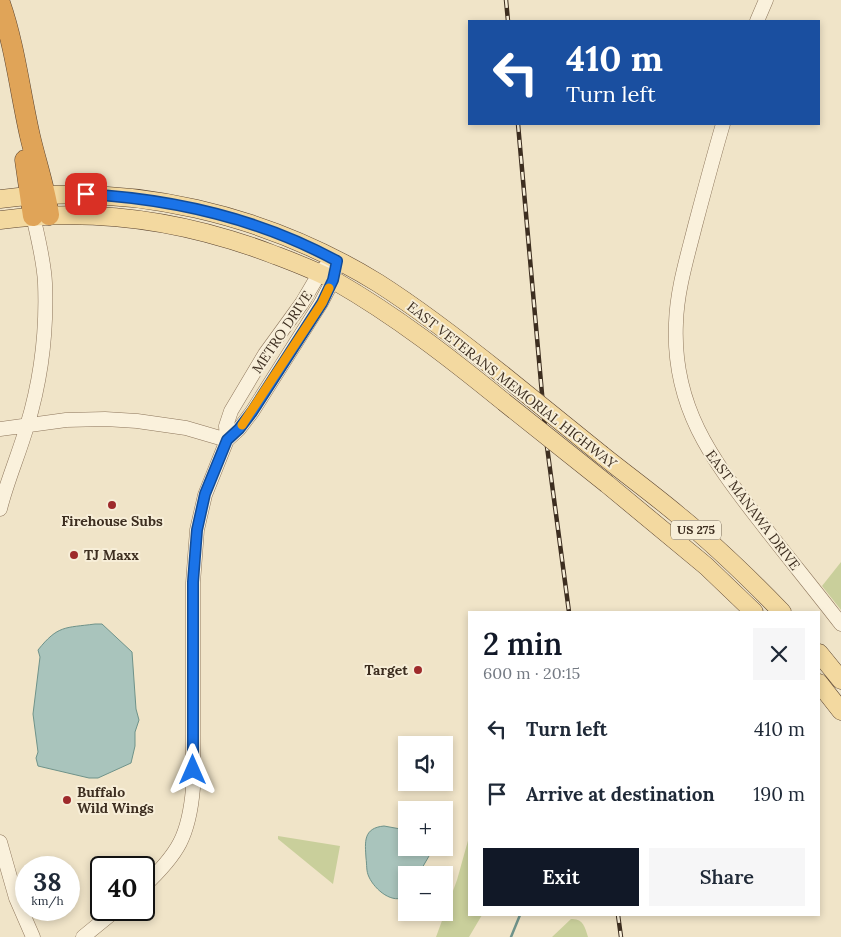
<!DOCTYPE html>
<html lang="en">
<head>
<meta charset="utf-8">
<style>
  body { margin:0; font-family:Lora,serif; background:#f6f6f7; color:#1f2937; height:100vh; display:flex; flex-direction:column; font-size:19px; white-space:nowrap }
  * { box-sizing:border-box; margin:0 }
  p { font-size:16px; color:#747a83 }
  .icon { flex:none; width:28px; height:28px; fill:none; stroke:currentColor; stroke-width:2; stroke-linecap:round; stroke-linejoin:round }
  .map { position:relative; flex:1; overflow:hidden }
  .sheet { position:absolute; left:468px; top:611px; width:352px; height:305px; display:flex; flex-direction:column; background:#fff; border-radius:0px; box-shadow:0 2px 8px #0003 }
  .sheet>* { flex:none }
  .banner { position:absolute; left:468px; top:20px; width:352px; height:105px; border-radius:0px; box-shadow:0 2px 8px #0003; background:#1a4fa0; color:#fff; overflow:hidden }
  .buttons { position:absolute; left:398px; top:736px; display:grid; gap:10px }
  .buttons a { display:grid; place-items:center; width:55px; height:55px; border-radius:0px; background:#fff; box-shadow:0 2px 8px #0003; font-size:25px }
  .speed { position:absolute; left:15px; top:856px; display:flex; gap:10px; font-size:25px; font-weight:700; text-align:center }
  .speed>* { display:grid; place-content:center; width:65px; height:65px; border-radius:50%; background:#fff; box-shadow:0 2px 8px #0003; line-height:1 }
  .speed small { font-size:12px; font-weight:400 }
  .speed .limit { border:2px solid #111; border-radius:8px; background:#fff; color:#111 }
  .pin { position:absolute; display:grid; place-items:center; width:42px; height:42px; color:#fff; margin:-21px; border-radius:10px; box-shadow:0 2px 8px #0006 }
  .me { position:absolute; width:55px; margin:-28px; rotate:0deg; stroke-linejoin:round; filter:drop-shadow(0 0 4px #0008) }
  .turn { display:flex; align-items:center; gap:18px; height:105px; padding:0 15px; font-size:22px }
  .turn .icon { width:65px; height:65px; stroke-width:2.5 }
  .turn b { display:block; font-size:35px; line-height:42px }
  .round { display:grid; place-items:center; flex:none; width:52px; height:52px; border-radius:0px; background:#f6f6f7 }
  .headline { display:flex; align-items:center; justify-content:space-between; height:85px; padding:0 15px }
  h1 { font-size:30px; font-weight:600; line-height:38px; color:#111827 }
  .primary-button { display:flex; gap:10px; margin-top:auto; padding:10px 15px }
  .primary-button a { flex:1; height:58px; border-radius:0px; background:#111827; color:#fff; font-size:20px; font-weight:600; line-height:58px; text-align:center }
  .primary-button a+a { background:#f6f6f7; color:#1f2937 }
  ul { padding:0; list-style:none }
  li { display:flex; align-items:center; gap:15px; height:65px; padding:0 15px }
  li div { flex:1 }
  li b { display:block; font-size:19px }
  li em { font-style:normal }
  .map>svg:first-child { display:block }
  .green { fill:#c9cf9b }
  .water { fill:#a9c4bc; stroke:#6f938a }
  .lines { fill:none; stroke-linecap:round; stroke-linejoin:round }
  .stream { stroke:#6f938a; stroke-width:2.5 }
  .minor-casing { stroke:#8d765c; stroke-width:15 }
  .major-casing { stroke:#5b4430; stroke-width:19 }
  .highway-casing { stroke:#5b4430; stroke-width:21 }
  .minor { stroke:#faf1dc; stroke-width:14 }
  .major { stroke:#f3d9a0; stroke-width:18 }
  .highway { stroke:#e0a458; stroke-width:20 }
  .rail-casing { stroke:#3d2e20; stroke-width:4.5 }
  .rail { stroke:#f7eed8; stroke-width:2.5; stroke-dasharray:8; stroke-linecap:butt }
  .major-bridge-casing { stroke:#5b4430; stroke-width:19; stroke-linecap:butt }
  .major-bridge { stroke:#f3d9a0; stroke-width:18 }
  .route-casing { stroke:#114b97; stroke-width:12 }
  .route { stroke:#1a73e8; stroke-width:9 }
  .slow { stroke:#f59e0b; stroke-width:9 }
  .poi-dot { fill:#9e2a2b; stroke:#f7eed8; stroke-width:2 }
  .labels { text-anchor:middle; stroke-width:4; stroke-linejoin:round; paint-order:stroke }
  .shield { fill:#f7eed8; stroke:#756857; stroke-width:1 }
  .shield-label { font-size:12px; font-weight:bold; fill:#3d2e20 }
  .street-label { font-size:14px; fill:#3d2e20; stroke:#f7eed8 }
  .poi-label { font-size:14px; font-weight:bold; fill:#3d2e20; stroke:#f7eed8; text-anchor:start }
</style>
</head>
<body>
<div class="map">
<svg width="841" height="937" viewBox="0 0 841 937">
  <rect width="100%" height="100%" fill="#f0e4c8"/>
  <!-- green -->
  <path class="green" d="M841 562V610L822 586Z
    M278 836 340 846 333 884 278 839Z
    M469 837V915H482L469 937H436L457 880Z
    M571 919C583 918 585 927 588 937H552Z"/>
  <!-- water -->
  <path class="water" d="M95 624H102L132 652 136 709 139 720 135 732V746L131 763 98 778H89L38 766 36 758 38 752 33 714 40 657 38 650C58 625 65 628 95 624Z
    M384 826 406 830V848H430L429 856 418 875H406V896C393 905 375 890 369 877 366 871 367 865 366 858 365 842 363 828 384 826Z"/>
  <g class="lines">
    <!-- stream -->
    <path class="stream" d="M511 937 520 915"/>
    <!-- minor casing -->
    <g class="minor-casing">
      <path id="minor" d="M757 21 766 0
        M723 124C713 158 704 192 695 226 687 258 677 290 676 323 672 406 711 458 759 520 786 555 814 589 841 624
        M0 429 66 420 105 419 137 421 186 428 227 440
        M227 440 226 426 231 411 265 354 302 303 319 274 326 266 337 261
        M0 509C7 481 19 454 27 426 41 380 47 332 45 283 44 261 38 238 33 216
        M0 842 16 898 33 937
        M144 886C178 854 189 836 193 788V583L197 530 205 495 227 440 239 429 252 412 321 303 333 280 337 261
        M83 937 116 910"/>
    </g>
    <!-- major casing -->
    <g class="major-casing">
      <path id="major" d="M0 199C131 182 266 214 378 283 422 311 463 343 503 375
        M0 220C94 207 183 220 272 254 293 262 315 270 335 281 396 316 450 358 504 402
        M602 455C627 475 653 494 678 515 715 545 749 578 782 612
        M607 484 706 566 754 612
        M819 653 841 680
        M819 683 841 711"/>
    </g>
    <!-- highway casing -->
    <g class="highway-casing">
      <path id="highway" d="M0 3C15 46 20 92 30 136 36 162 45 188 49 215
        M25 160 33 216"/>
    </g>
    <!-- minor -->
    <use href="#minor" class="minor"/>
    <!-- major -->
    <use href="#major" class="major"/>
    <!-- highway -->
    <use href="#highway" class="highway"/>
    <!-- rail casing -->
    <g class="rail-casing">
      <path id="rail" d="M506 0 508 21
        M518 124 546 439 569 612
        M618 915 621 937"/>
    </g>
    <!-- rail -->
    <use href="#rail" class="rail"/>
    <!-- major-bridge casing -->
    <g class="major-bridge-casing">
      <path id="major-bridge" d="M503 375 602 455
        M504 402 607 484"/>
    </g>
    <!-- major-bridge -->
    <use href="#major-bridge" class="major-bridge"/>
  </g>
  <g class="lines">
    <!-- route casing -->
    <g class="route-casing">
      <path id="route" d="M86 194C173 199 260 219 337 261L333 280 322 303 252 412 239 429 227 440 205 494 197 530 193 582V770"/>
    </g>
    <!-- route -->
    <use href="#route" class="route"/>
    <!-- slow -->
    <path class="slow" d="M242 425 322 303 329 288"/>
  </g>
  <!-- markers -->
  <g class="poi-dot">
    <circle cx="112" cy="505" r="5"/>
    <circle cx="74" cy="555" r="5"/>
    <circle cx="418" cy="670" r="5"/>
    <circle cx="67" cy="800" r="5"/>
  </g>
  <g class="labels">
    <!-- shield labels -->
    <rect class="shield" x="671" y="520.5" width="50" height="19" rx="4"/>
    <g class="shield-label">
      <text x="696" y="534">US 275</text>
    </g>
    <!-- street labels -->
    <g class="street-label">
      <text transform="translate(282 332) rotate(-56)" y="5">METRO DRIVE</text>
      <text transform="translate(512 385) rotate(38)" y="5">EAST VETERANS MEMORIAL HIGHWAY</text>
      <text transform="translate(753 510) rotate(53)" y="5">EAST MANAWA DRIVE</text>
    </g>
    <!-- poi labels -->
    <g class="poi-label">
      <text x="112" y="526" text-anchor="middle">Firehouse Subs</text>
      <text x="84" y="560">TJ Maxx</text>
      <text x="408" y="675" text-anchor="end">Target</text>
      <text x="77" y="797">Buffalo<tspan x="77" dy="16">Wild Wings</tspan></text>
    </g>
  </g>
</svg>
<div class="buttons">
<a><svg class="icon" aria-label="sound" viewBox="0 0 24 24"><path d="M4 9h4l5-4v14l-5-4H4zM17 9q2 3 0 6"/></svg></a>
<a>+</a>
<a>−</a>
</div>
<div class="speed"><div>38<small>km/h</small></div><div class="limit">40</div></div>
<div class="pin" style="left:86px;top:194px;background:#d93025"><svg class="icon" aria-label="arrive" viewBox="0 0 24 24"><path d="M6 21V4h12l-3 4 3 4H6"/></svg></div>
<svg class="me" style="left:193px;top:770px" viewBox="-20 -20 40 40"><path d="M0-17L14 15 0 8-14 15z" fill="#1a73e8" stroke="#fff" stroke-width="4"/></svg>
<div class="banner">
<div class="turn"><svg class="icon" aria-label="left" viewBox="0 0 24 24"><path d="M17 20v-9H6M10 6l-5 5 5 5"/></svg><div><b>410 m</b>Turn left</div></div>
</div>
<section class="sheet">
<div class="headline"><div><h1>2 min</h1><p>600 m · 20:15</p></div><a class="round"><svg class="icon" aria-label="close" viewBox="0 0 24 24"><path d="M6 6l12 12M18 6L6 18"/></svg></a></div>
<ul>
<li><svg class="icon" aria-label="left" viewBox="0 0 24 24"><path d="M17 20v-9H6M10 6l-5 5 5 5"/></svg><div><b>Turn left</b></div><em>410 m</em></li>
<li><svg class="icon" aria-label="arrive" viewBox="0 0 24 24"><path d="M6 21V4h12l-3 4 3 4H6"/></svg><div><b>Arrive at destination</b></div><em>190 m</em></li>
</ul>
<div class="primary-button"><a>Exit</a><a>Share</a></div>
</section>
</div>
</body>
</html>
